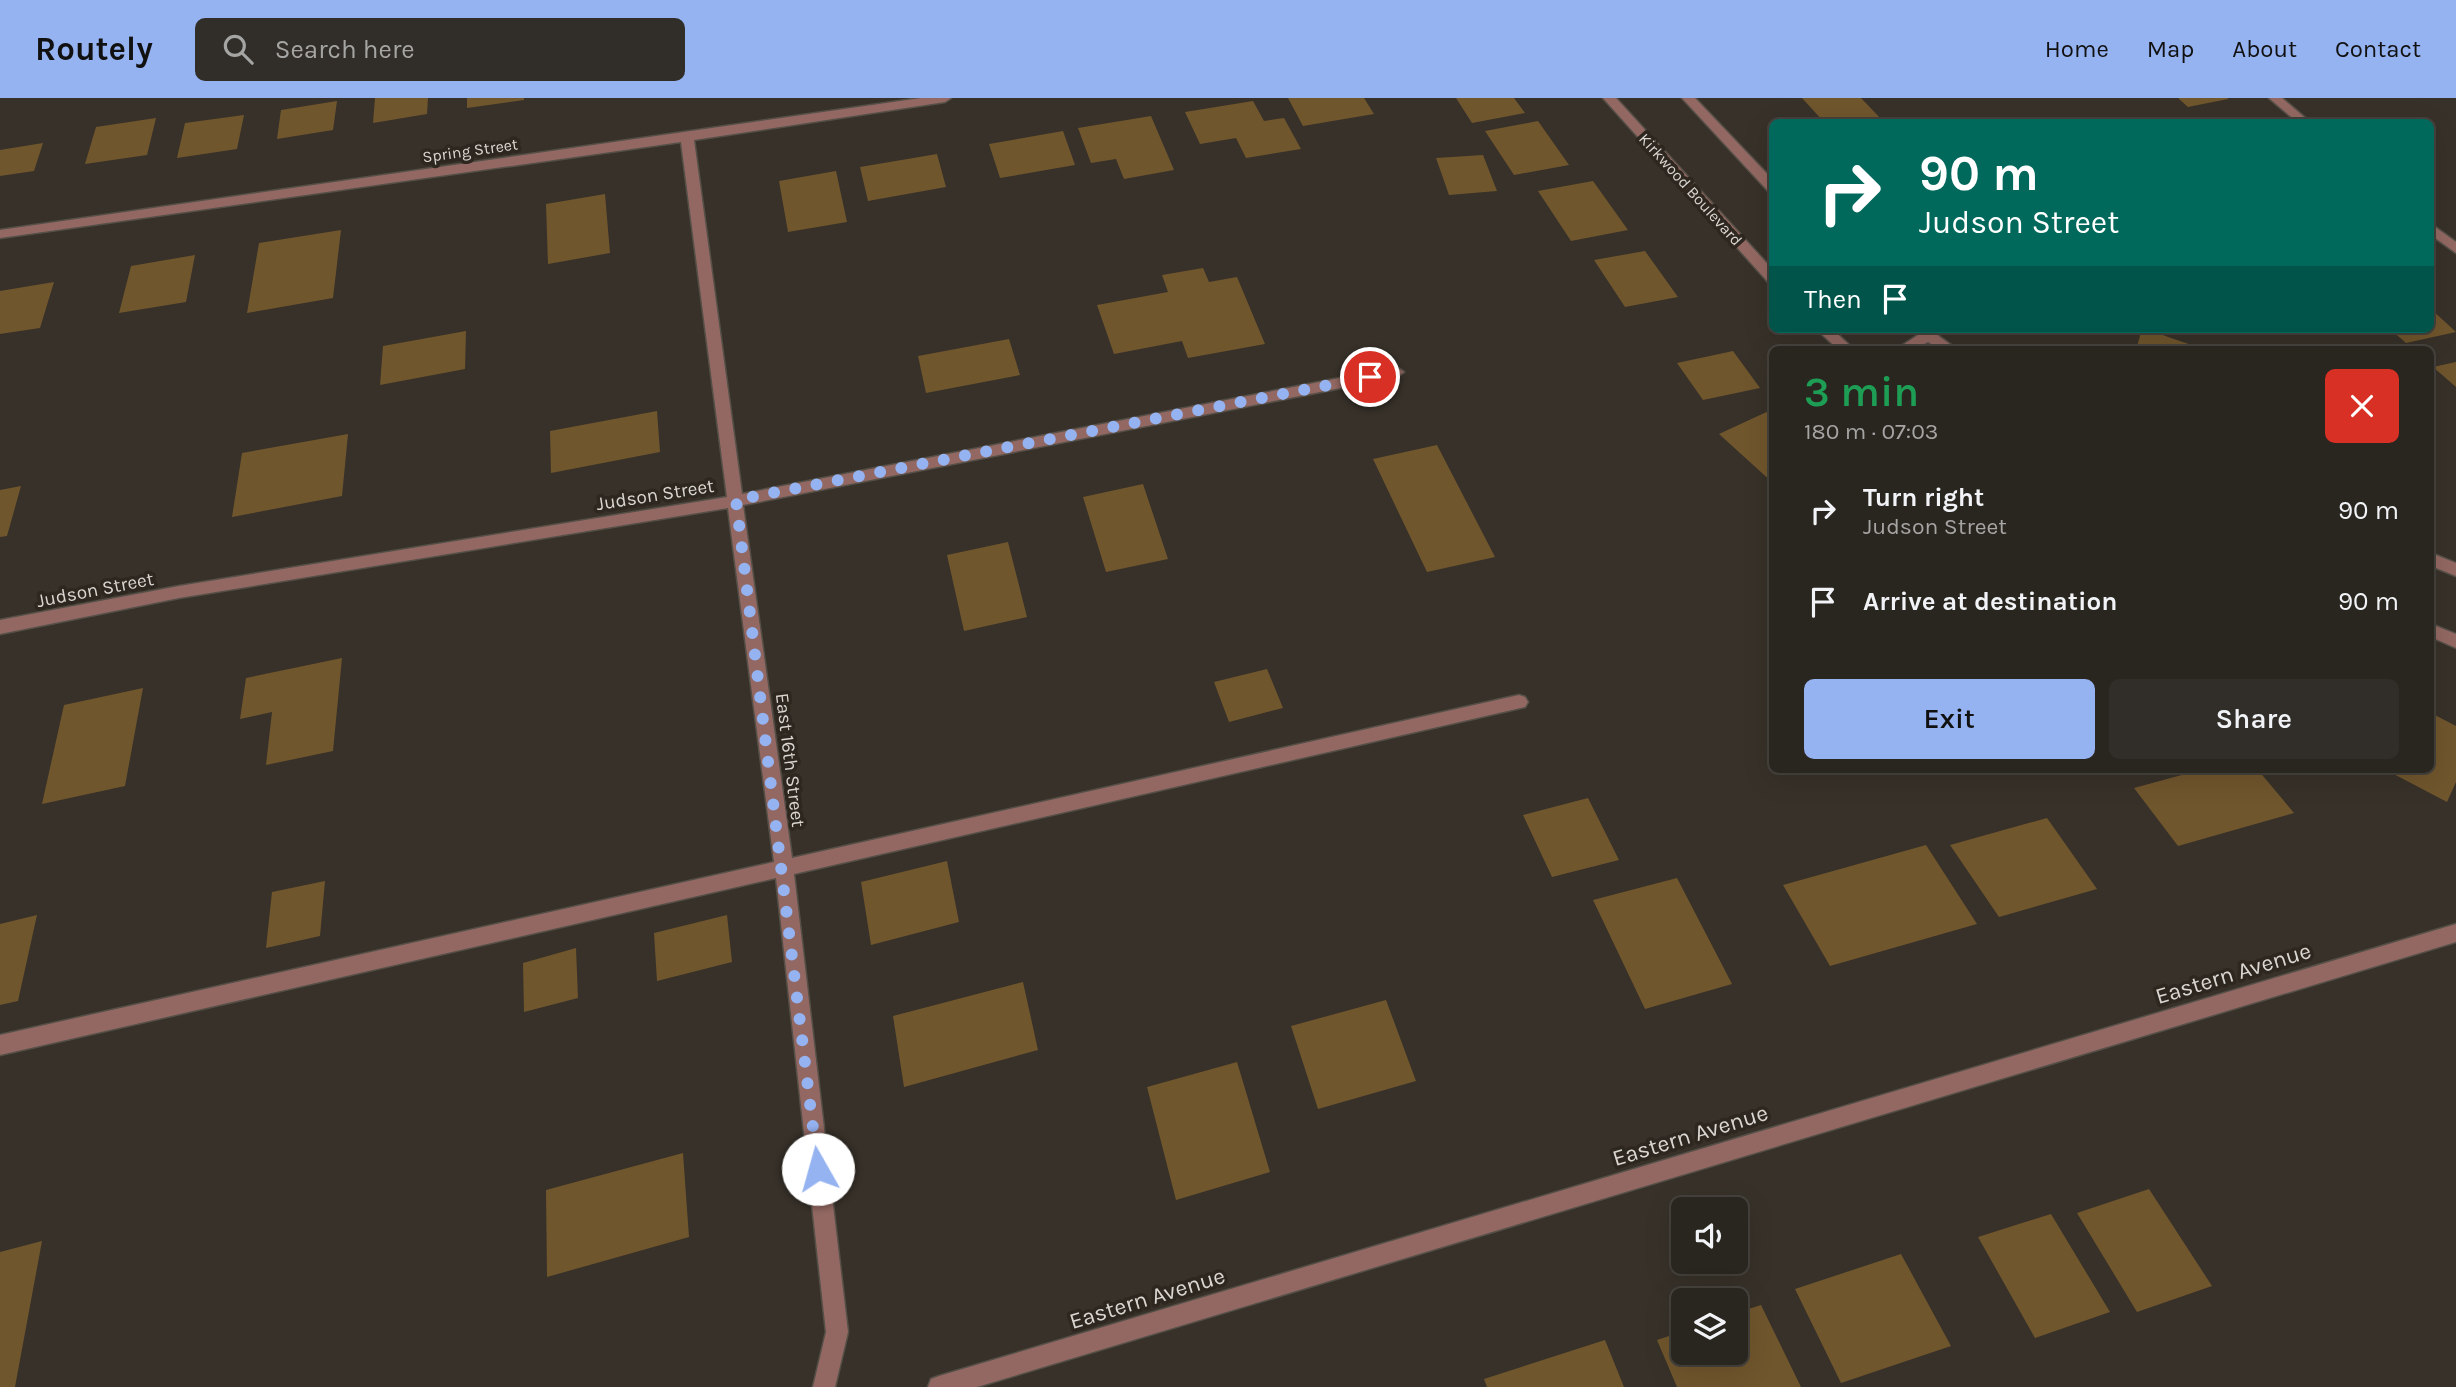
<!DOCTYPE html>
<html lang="en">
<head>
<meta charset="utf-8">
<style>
  body { margin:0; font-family:Karla,sans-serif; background:#312d28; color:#f1f3f6; height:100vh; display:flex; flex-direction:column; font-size:26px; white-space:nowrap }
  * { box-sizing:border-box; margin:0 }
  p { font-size:23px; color:#a5a5a4 }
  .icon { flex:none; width:38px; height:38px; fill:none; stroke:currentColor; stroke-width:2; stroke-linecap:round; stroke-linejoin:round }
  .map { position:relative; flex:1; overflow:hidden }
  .panel { position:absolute; left:1769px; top:248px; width:665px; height:427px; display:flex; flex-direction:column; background:#29251f; border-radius:10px; box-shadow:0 7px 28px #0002,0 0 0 2px #45423d }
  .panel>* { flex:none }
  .guide { position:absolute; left:1769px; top:21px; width:665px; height:214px; border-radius:10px; box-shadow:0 7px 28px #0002,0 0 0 2px #45423d; background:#00695c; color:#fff; overflow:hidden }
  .controls { position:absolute; left:1671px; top:1099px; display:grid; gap:14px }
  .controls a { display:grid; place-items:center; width:77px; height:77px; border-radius:10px; background:#29251f; box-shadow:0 7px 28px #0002,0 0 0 2px #45423d; font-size:35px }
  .pin { position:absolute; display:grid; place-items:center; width:60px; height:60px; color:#fff; margin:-30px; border:4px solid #fff; border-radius:50%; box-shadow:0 2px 7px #0007 }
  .me { position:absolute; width:77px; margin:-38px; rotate:353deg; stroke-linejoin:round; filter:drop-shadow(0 0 5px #0008) }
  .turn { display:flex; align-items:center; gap:24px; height:147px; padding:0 35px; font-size:32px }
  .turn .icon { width:91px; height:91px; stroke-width:2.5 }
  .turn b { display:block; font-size:49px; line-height:60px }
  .then { display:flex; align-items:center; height:66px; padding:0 35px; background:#0003; gap:14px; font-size:26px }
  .round { display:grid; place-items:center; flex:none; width:74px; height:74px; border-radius:10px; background:#312d28 }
  .headline { display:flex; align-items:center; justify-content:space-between; height:119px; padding:0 35px }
  h1 { font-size:42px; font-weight:600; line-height:52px; color:#1e9e55 }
  .action { display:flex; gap:14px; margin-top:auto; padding:14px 35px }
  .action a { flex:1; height:80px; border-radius:10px; background:#95b2f1; color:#111; font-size:28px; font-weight:600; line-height:80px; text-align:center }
  .action a+a { background:#312d28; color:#f1f3f6 }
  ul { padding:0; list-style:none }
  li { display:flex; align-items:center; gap:21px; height:91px; padding:0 35px }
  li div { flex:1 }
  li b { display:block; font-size:26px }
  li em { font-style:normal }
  header { display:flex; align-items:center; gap:42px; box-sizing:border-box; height:98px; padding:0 35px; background:#95b2f1; color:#111 }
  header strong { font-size:33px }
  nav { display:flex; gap:38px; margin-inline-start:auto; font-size:24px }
  .search { width:490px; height:63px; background:#312d28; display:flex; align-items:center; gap:18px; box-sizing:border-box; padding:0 24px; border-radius:10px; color:#a5a5a4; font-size:26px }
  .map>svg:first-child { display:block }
  .building { fill:#70562d }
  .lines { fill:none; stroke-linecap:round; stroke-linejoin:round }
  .minor-casing { stroke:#544f47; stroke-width:3 }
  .minor { fill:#936862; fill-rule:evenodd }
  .route { stroke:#95b2f1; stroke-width:12; stroke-dasharray:0 21.6 }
  .labels { text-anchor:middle; stroke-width:7; stroke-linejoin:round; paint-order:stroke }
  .far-street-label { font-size:16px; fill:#dad6d1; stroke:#2d271f }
  .street-label { font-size:19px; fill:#dad6d1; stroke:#2d271f }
  .near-street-label { font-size:23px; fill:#dad6d1; stroke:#2d271f }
</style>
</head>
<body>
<header>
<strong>Routely</strong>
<div class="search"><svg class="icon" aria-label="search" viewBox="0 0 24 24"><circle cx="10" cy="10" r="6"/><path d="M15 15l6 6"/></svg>Search here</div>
<nav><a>Home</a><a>Map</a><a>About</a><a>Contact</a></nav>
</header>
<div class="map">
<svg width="2456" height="1289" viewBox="0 0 2456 1289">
  <rect width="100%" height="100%" fill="#373129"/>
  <!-- building -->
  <path class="building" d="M375 0H428L427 16 373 25Z
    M467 0H524V2L467 10Z
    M1288 0H1364L1374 16 1303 28Z
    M1456 0H1514L1525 15 1472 25Z
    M1802 0H1861L1884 24H1824Z
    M2178 0H2228V1L2188 9Z
    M337 3 333 32 277 41 281 12Z
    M1253 3 1264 23 1284 20 1301 51 1246 60 1236 40 1200 46 1185 14Z
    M244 17 237 51 177 60 185 25Z
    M1151 18 1174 72 1124 81 1116 61 1091 65 1078 30Z
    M156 20 147 57 85 66 96 29Z
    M1538 23 1569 67 1514 77 1485 33Z
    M1063 33 1075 67 1000 80 989 46Z
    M43 45 34 73 0 78V52Z
    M937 56 946 89 868 103 860 69Z
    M1483 57 1497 93 1449 97 1436 60Z
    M836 73 847 124 788 134 779 83Z
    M1593 83 1628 132 1571 143 1538 93Z
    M605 96 610 155 548 166 546 106Z
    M341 132 333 200 247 215 259 145Z
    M1645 153 1678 199 1625 209 1594 162Z
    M195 157 186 204 119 215 131 168Z
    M1203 170 1209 184 1237 179 1265 246 1188 260 1182 243 1114 256 1097 207 1168 194 1162 177Z
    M54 184 40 230 0 236V193Z
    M2431 211 2456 234 2406 245 2390 231H2431Z
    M2142 231H2145L2206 252H2136Z
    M466 233 465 271 380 287 383 248Z
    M1009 241 1020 277 926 295 918 258Z
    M1733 253 1760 290 1703 302 1677 265Z
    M2456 264V289L2433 269Z
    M1773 311V385L1719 336Z
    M657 313 660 354 551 375 550 333Z
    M348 336 342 398 232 419 242 355Z
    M1437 347 1495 459 1427 474 1373 361Z
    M1143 386 1168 461 1106 474 1083 399Z
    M21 388 7 438 0 439V392Z
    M1008 444 1027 519 964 533 947 457Z
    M342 560 333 653 266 667 272 614 240 621 246 580Z
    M1267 571 1283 610 1229 624 1214 584Z
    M143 590 125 688 42 706 64 607Z
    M2431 615 2456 628V684L2447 704 2386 672H2431Z
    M2200 672H2258L2294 715 2178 748 2134 690Z
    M1588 700 1619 762 1552 779 1523 717Z
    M2047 720 2097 791 1999 819 1950 747Z
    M1926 747 1977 826 1830 868 1783 787Z
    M947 763 959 824 871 847 861 784Z
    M1677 780 1732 886 1645 911 1593 802Z
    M325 783 320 838 266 850 272 794Z
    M37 817 18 903 0 907V826Z
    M727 817 732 864 657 883 654 835Z
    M576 850 578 900 524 914 523 865Z
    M1023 884 1038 952 904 989 893 918Z
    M1386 902 1416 983 1318 1011 1291 928Z
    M1237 964 1270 1074 1176 1102 1147 989Z
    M683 1055 689 1139 547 1179 546 1092Z
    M2149 1091 2212 1188 2137 1214 2077 1115Z
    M2051 1116 2110 1214 2035 1240 1978 1139Z
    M42 1143 15 1289H0V1154Z
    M1901 1156 1951 1248 1841 1285 1795 1191Z
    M1761 1207 1801 1289H1677L1657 1242 1684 1233V1255H1736V1215Z
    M1605 1242 1624 1289H1487L1484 1281Z"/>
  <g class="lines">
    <!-- minor casing -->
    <g class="minor-casing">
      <path id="minor" d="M921 0H951L945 4 694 42 742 396 1397 269 1404 274 1397 279 743 407 792 760 1519 597 1525 599 1528 604 1525 609 794 776 848 1234 835 1289H813L826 1234 776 780 0 957V937L774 764 728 410 179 500 0 536V522L179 488 727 399 681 44 0 140V132Z
        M1603 0H1616L1773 172V185L1768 184Z
        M1682 0H1695L1773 82V94L1768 93Z
        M2269 0H2282L2310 24H2297Z
        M2431 126 2456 144V155L2431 137Z
        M1816 231H1832L1855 252H1839Z
        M1912 231H1929L1958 252H1941L1928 244 1913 252H1895L1918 237Z
        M2431 455 2456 465V478L2431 468Z
        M2431 526 2456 536V550L2431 539Z
        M2456 826V844L977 1289H928L931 1281 939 1278Z"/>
    </g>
    <!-- minor -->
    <use href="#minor" class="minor"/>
  </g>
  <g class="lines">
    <!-- route -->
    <path class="route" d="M818 1071 736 402 1370 279"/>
  </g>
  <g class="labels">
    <!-- far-street labels -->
    <g class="far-street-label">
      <text transform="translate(470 52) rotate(-8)" y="6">Spring Street</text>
      <text transform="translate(1691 91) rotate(48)" y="6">Kirkwood Boulevard</text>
    </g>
    <!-- street labels -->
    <g class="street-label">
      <text transform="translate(655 396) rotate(-9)" y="7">Judson Street</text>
      <text transform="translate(95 491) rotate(-11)" y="7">Judson Street</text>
      <text transform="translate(791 662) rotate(83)" y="7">East 16th Street</text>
    </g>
    <!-- near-street labels -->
    <g class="near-street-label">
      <text transform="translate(2233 875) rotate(-17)" y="8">Eastern Avenue</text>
      <text transform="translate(1690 1037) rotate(-17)" y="8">Eastern Avenue</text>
      <text transform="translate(1147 1200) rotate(-17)" y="8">Eastern Avenue</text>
    </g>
  </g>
</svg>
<div class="controls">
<a><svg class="icon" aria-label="sound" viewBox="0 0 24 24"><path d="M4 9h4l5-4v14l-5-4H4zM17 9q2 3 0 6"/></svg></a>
<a><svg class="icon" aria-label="layers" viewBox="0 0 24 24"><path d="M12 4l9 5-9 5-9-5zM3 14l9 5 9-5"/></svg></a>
</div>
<div class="pin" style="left:1370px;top:279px;background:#d93025"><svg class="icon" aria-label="arrive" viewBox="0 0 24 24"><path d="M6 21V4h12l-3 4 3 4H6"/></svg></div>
<svg class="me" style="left:818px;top:1071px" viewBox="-20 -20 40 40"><circle r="19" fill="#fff"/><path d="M0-13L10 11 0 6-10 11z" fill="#95b2f1"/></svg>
<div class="guide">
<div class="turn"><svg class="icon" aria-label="right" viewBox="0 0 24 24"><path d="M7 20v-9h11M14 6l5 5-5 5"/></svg><div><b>90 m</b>Judson Street</div></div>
<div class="then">Then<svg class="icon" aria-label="arrive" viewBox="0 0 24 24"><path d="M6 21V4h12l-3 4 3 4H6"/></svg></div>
</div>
<section class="panel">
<div class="headline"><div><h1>3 min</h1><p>180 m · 07:03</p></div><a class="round" style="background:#d93025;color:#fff"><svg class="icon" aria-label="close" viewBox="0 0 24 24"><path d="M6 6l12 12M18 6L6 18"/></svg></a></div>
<ul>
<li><svg class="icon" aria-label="right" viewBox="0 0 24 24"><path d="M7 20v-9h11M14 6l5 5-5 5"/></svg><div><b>Turn right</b><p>Judson Street</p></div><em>90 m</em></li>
<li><svg class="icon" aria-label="arrive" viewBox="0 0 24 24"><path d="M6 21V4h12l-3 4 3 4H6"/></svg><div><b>Arrive at destination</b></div><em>90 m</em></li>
</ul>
<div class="action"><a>Exit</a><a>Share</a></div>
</section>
</div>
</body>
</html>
